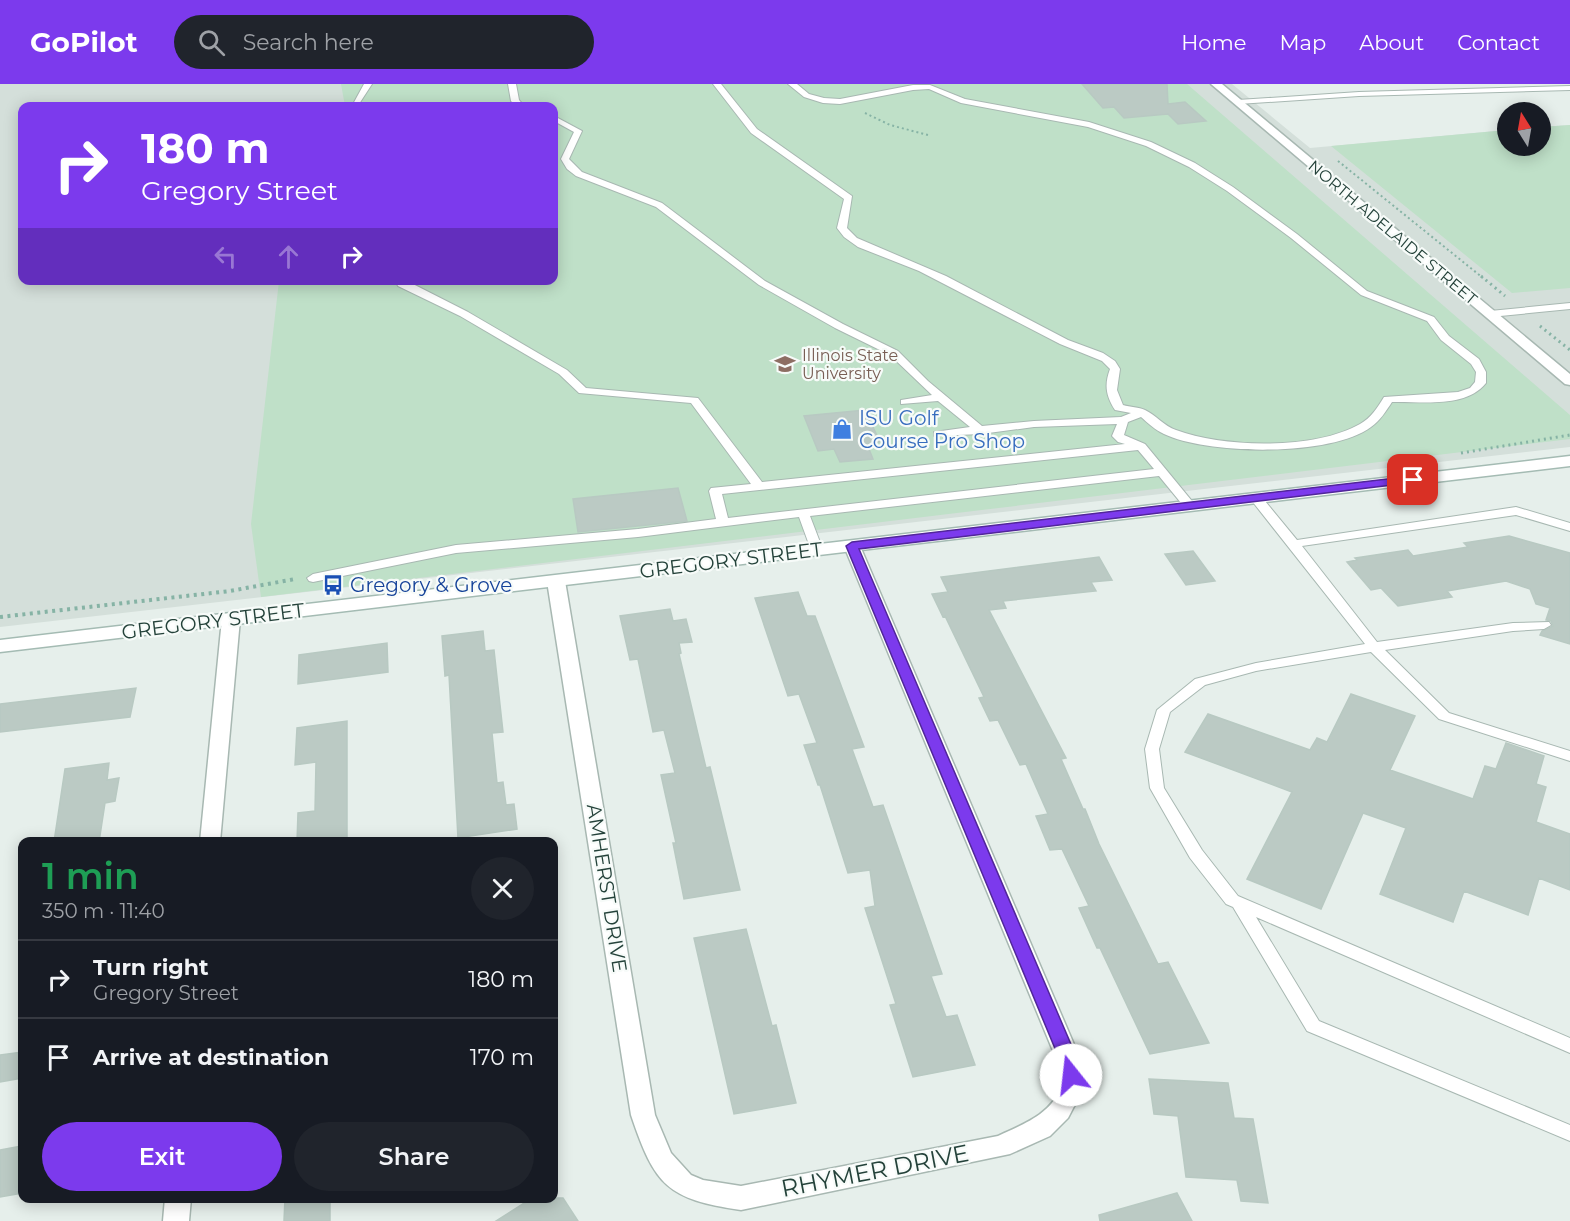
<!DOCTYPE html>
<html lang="en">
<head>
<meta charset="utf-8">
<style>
  body { margin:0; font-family:Montserrat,sans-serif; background:#20242c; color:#f1f3f6; height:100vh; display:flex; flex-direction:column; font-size:22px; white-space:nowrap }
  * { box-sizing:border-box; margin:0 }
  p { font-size:20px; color:#9ea1a6 }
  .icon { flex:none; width:33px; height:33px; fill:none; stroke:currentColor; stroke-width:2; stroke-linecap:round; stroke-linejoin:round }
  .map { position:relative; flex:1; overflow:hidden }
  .side { position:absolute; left:18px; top:753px; width:540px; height:366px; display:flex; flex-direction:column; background:#171b24; border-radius:12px; box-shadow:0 3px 15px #0003 }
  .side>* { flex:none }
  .guide { position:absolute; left:18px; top:18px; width:540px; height:183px; border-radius:12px; box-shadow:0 3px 15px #0003; background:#7c3aed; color:#fff; overflow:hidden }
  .needle { width:39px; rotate:349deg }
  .fabs { position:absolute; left:1497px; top:18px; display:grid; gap:12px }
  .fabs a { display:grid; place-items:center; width:54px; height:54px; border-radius:50%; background:#171b24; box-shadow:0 3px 15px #0003; font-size:30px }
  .pin { position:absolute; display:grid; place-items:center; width:51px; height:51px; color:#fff; margin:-26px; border-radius:12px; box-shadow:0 3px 9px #0006 }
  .me { position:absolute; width:66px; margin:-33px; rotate:344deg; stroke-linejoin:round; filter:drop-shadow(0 0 4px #0008) }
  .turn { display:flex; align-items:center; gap:21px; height:126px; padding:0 24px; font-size:27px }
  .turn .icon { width:78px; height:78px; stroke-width:2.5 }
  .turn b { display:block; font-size:42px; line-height:51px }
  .lanes { display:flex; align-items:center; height:57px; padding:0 24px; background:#0003; justify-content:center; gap:30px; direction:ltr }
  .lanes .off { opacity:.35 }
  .round { display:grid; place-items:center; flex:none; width:63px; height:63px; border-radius:32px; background:#20242c }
  .overview { display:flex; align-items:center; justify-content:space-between; height:102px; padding:0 24px }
  h1 { font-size:36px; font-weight:600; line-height:45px; color:#1e9e55 }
  .button { display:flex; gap:12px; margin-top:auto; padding:12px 24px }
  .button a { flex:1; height:69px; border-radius:36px; background:#7c3aed; color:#fff; font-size:24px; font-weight:600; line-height:69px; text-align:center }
  .button a+a { background:#20242c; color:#f1f3f6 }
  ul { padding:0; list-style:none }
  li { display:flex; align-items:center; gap:18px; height:78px; padding:0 24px; border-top:2px solid #363941 }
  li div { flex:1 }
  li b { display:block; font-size:22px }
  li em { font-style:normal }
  header { display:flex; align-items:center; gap:36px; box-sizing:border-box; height:84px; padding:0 30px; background:#7c3aed; color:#fff }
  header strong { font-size:28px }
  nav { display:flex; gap:33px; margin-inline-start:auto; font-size:21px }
  .search { width:420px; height:54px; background:#20242c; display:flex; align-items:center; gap:15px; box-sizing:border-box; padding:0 21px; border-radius:33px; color:#9ea1a6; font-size:22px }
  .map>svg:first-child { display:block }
  .built { fill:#d4dfda; fill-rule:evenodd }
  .green { fill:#bfe0c8 }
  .building { fill:#bbcac4; stroke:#b8c9c2; stroke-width:1.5 }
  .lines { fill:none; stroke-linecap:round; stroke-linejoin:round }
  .lane-casing { stroke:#a8b8b2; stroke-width:2 }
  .street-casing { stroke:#a8b8b2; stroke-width:3 }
  .secondary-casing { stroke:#a4bbb3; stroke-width:3 }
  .path-far2 { stroke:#86b3a5; stroke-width:2; stroke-dasharray:2 3; stroke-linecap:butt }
  .path-far1 { stroke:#86b3a5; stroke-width:3; stroke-dasharray:2 4; stroke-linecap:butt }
  .path { stroke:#86b3a5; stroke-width:4; stroke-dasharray:3 4.5; stroke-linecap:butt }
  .lane { fill:#fff; fill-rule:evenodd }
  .street { fill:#fff; fill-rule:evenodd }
  .secondary { fill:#fff; fill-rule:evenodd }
  .route { fill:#7c3aed; stroke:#51269a; stroke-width:1.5 }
  .labels { text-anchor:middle; stroke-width:4.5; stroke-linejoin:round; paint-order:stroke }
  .far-street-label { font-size:16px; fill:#24423a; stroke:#f7fbf9 }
  .far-education-label { font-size:16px; fill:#785e54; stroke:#f7fbf9; text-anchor:start }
  .shop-label { font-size:20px; fill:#366cbe; stroke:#f7fbf9; text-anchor:start }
  .street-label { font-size:20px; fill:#24423a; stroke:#f7fbf9 }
  .transit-label { font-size:20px; fill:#164399; stroke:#f7fbf9; text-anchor:start }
  .near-street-label { font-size:24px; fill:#24423a; stroke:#f7fbf9 }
</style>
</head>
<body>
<header>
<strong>GoPilot</strong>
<div class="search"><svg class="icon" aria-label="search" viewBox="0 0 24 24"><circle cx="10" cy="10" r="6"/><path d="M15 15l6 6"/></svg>Search here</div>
<nav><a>Home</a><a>Map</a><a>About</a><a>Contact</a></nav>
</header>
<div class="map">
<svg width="1570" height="1137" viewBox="0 0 1570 1137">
  <rect width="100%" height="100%" fill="#e6efeb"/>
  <!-- built -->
  <path class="built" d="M0 0H1232L1310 64 1507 46 1508 62H1540L1541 43 1570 41V363L0 543ZM22 22H554V196H22Z"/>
  <!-- green -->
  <path class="green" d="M341 0H1187L1570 331V355L261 513 251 440 279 197 554 196V22H345Z
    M1570 41V204L1512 209 1331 62 1507 46 1508 62H1540L1541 43Z"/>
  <!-- building -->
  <path class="building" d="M1082 0H1167L1168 20 1185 18 1206 37 1178 40 1168 30 1124 34 1114 23 1103 24Z
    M865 326 880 358 867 360 873 375 840 378 834 365 818 367 804 332Z
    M678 404 687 437 578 448 573 415Z
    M1509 452 1570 469V560L1540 551 1542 547 1553 542 1551 537 1546 536 1550 524 1536 520 1530 505 1506 497 1447 507 1452 513 1398 522 1381 504 1371 506 1347 478 1357 476 1355 474 1408 466 1413 472 1468 463 1464 459Z
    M1193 467 1215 497 1186 501 1165 470Z
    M1099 473 1112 496 1091 498 1096 507 1003 517 1006 524 989 526 1066 674 1061 675 1083 725H1085L1099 760 1158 880 1168 878 1209 959 1150 970 1100 864H1097L1079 824 1089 822 1062 765 1050 766 1036 732 1048 730 1026 680 1020 681 998 636 990 637 979 614 984 613 945 532 943 533 932 510 948 508 941 493Z
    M798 508 807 532H815L864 663 852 665 873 723 883 721 942 890 931 892 946 933 957 931 975 981 913 993 890 921 896 920 865 824 875 822 870 786 848 789 820 701H818L804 661 817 659 799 610 788 612 755 514Z
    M670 525 673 537 686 535 692 558 679 559 681 569 679 570 706 684 710 683 740 806 684 815 673 759H676L661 691 675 689 664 646 653 648 638 575 630 576 620 532Z
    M483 547 485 567 494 566 503 648 492 649 497 699 503 698 506 721 514 720 517 745 458 754 449 591 445 592 442 552Z
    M387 559 388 588 298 600 299 571Z
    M136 604 130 633 0 648V620Z
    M1351 610 1415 632 1390 686 1473 715 1485 682 1496 685 1506 659 1544 672 1536 700 1546 703 1536 738 1570 750V806L1539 794 1528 831 1464 807 1453 838 1380 810 1406 744 1363 729 1321 825 1247 795 1292 708 1185 668 1208 630 1310 666 1317 654 1327 658Z
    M347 637V758H297L298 729 315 727 316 678 295 681 297 644Z
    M109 679 107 696 119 694 115 717 105 719 99 758H54L65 685Z
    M746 845 772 942 776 941 796 1019 734 1030 694 854Z
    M22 968V994L0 998V971Z
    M1149 995 1228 999 1234 1034 1253 1035 1268 1119 1241 1117 1237 1096 1186 1093 1178 1032 1154 1030Z
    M22 1062V1109L0 1113V1066Z
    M1177 1109 1192 1137H1100L1099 1131Z
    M285 1114H330V1137H284Z
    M532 1114H563L578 1137H496Z"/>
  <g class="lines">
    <!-- lane casing -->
    <g class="lane-casing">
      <path id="lane" d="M364 0H372L359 20 361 22H352Z
        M508 0H516L519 16 524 22H516L511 17Z
        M713 0H721L757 45 852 112 847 144 857 154 946 192 1068 256 1103 269 1115 277 1120 285 1117 306 1123 321C1130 323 1139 323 1145 326 1156 331 1164 342 1176 346 1224 364 1314 366 1360 340 1371 334 1378 323 1384 313L1458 308 1470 304 1475 298 1476 288 1471 280 1441 256 1427 237 1361 211 1291 154 1227 107 1189 83 1146 62 1088 43 961 19 929 5 913 6 840 20 823 19 804 13 788 0H797L809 10 824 14 840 15 913 1H930L965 15 1089 38 1151 58 1195 79 1233 103 1297 150 1367 207 1434 233 1449 252 1479 275 1486 288V299C1465 325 1421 317 1392 318 1386 327 1380 337 1371 343 1331 373 1208 371 1164 350 1155 346 1148 339 1141 333L1128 338 1124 351 1145 360 1196 422 1190 426 1186 425 1159 392 810 432 823 466 817 470 811 466 799 433 638 453 456 469 313 498 309 497 307 494 313 490 456 461 638 445 716 435 709 407 711 404 751 400 691 319 579 309 559 290 460 232 398 202 395 196H405L468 228 567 286 586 304 698 314 762 398 1125 360 1118 358 1112 352 1117 340 1034 343 981 350 934 352V348L970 343 938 317 901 320V316L932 311 890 271 835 244 759 201 656 123 576 92 567 85 561 75 574 48 554 37V32L582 47 569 75 582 88 662 119 765 197 843 240 898 267 928 297 982 342 1034 337 1121 333 1131 329 1115 326C1106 312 1104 301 1110 285L1102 277 1060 260 919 187 858 163 844 153 837 144 844 115 751 49ZM1138 366 1154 385 728 434 722 410Z
        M1570 2V6L1359 12 1238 20 1234 18 1238 16 1359 8Z
        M1570 219V225L1490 233 1485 230 1490 227Z
        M1256 410 1260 411 1297 456 1516 423 1570 439V447L1516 431 1302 462 1377 558 1513 539 1549 538 1551 541 1544 545 1513 547 1385 566 1449 629 1570 667V677L1439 635 1371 568 1256 587 1205 601 1170 628 1159 665 1164 704 1202 766 1238 812 1570 954V969L1256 833 1319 937 1570 1041V1057L1307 947 1233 823 1226 820 1190 774 1150 704 1145 665 1157 626 1195 595 1256 579 1365 560 1252 417 1250 414 1252 411Z"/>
    </g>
    <!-- street casing -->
    <g class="street-casing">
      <path id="street" d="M1211 0H1222L1570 290V301L1565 300Z
        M852 457 860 462 1082 979 1084 1003 1068 1034 1050 1052 1010 1070 741 1126C667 1115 655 1102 631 1031L547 497 550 493H562L565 497 655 1031 671 1069 691 1091 703 1096 741 1102 998 1052C1021 1041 1053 1030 1060 1003 1061 996 1059 986 1058 979L844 462Z
        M231 530 237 531 240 535 220 758H200L222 535 225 531Z
        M165 1114H191L189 1137H163Z"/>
    </g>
    <!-- secondary casing -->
    <g class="secondary-casing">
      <path id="secondary" d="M1570 372V382L0 568V556Z"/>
    </g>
    <!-- path-far2 -->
    <path class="path-far2" d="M865 29 890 41 928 51
      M1338 77 1483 194"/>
    <!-- path-far1 -->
    <path class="path-far1" d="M1481 192 1505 212
      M1540 242 1570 266
      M1461 369 1570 351"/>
    <!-- path -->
    <path class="path" d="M0 533 230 507 295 495"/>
    <!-- lane -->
    <use href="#lane" class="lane"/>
    <!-- street -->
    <use href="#street" class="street"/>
    <!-- secondary -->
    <use href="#secondary" class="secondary"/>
  </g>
  <!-- route -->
  <path class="route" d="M1413 392 1417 393V398L859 465 1079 979 1080 991 1077 996 1071 998 1064 996 1061 979 846 462 852 458Z"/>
  <!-- icons -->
  <defs>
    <g id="university-bare" transform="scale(1.62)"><path d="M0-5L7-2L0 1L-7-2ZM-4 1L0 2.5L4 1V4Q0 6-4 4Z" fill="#8d6e63" stroke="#f7fbf9" stroke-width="2.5" paint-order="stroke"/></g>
    <g id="shop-bare" transform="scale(1.62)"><path d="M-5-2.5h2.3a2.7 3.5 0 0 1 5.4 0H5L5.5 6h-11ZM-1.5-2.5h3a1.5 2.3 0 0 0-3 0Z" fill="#3f7fe0" stroke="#f7fbf9" stroke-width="2.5" paint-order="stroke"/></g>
    <g id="bus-bare" transform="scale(1.62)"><path d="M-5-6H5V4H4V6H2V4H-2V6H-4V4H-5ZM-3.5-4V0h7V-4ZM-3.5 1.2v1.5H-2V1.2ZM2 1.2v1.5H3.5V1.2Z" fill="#1a4fb4" stroke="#f7fbf9" stroke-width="2.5" paint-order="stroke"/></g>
  </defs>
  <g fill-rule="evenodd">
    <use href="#university-bare" x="785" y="280"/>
    <use href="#shop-bare" x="842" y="345"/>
    <use href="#bus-bare" x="333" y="501"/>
  </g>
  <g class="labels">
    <!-- far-street labels -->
    <g class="far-street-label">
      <text transform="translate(1393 148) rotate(40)" y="6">NORTH ADELAIDE STREET</text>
    </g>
    <!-- far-education labels -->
    <g class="far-education-label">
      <text x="802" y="277">Illinois State<tspan x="802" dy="18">University</tspan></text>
    </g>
    <!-- shop labels -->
    <g class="shop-label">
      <text x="859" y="341">ISU Golf<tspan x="859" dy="23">Course Pro Shop</tspan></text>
    </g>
    <!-- street labels -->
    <g class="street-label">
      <text transform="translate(731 476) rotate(-7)" y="7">GREGORY STREET</text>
      <text transform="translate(213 537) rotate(-7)" y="7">GREGORY STREET</text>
      <text transform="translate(607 804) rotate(81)" y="7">AMHERST DRIVE</text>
    </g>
    <!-- transit labels -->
    <g class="transit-label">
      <text x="350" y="508">Gregory &amp; Grove</text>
    </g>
    <!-- near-street labels -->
    <g class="near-street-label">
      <text transform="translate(875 1087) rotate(-11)" y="8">RHYMER DRIVE</text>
    </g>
  </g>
</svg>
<div class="fabs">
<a><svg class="needle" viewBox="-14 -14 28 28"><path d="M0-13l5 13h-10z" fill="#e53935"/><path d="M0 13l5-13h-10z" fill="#9ea1a6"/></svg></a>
</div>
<div class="pin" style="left:1413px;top:396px;background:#d93025"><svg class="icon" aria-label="arrive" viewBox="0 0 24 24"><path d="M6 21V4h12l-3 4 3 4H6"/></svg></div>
<svg class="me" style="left:1071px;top:991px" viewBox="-20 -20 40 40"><circle r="19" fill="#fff"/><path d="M0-13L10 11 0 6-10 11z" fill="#7c3aed"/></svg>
<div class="guide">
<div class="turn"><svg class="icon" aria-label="right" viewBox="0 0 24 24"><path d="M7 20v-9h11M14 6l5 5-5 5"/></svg><div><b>180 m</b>Gregory Street</div></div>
<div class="lanes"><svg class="icon off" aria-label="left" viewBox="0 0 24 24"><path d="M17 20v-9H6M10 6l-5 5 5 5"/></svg><svg class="icon off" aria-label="ahead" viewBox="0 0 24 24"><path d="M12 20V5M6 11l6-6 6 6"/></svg><svg class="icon" aria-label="right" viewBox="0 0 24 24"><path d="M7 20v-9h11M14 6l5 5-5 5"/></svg></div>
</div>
<section class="side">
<div class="overview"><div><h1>1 min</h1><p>350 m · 11:40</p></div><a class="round"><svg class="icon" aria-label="close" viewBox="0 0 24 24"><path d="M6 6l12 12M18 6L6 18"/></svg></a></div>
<ul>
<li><svg class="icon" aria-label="right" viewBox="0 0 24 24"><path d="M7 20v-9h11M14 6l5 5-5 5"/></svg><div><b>Turn right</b><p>Gregory Street</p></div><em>180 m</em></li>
<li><svg class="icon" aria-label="arrive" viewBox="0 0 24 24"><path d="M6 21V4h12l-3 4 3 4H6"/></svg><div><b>Arrive at destination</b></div><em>170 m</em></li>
</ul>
<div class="button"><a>Exit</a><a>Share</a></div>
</section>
</div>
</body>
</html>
